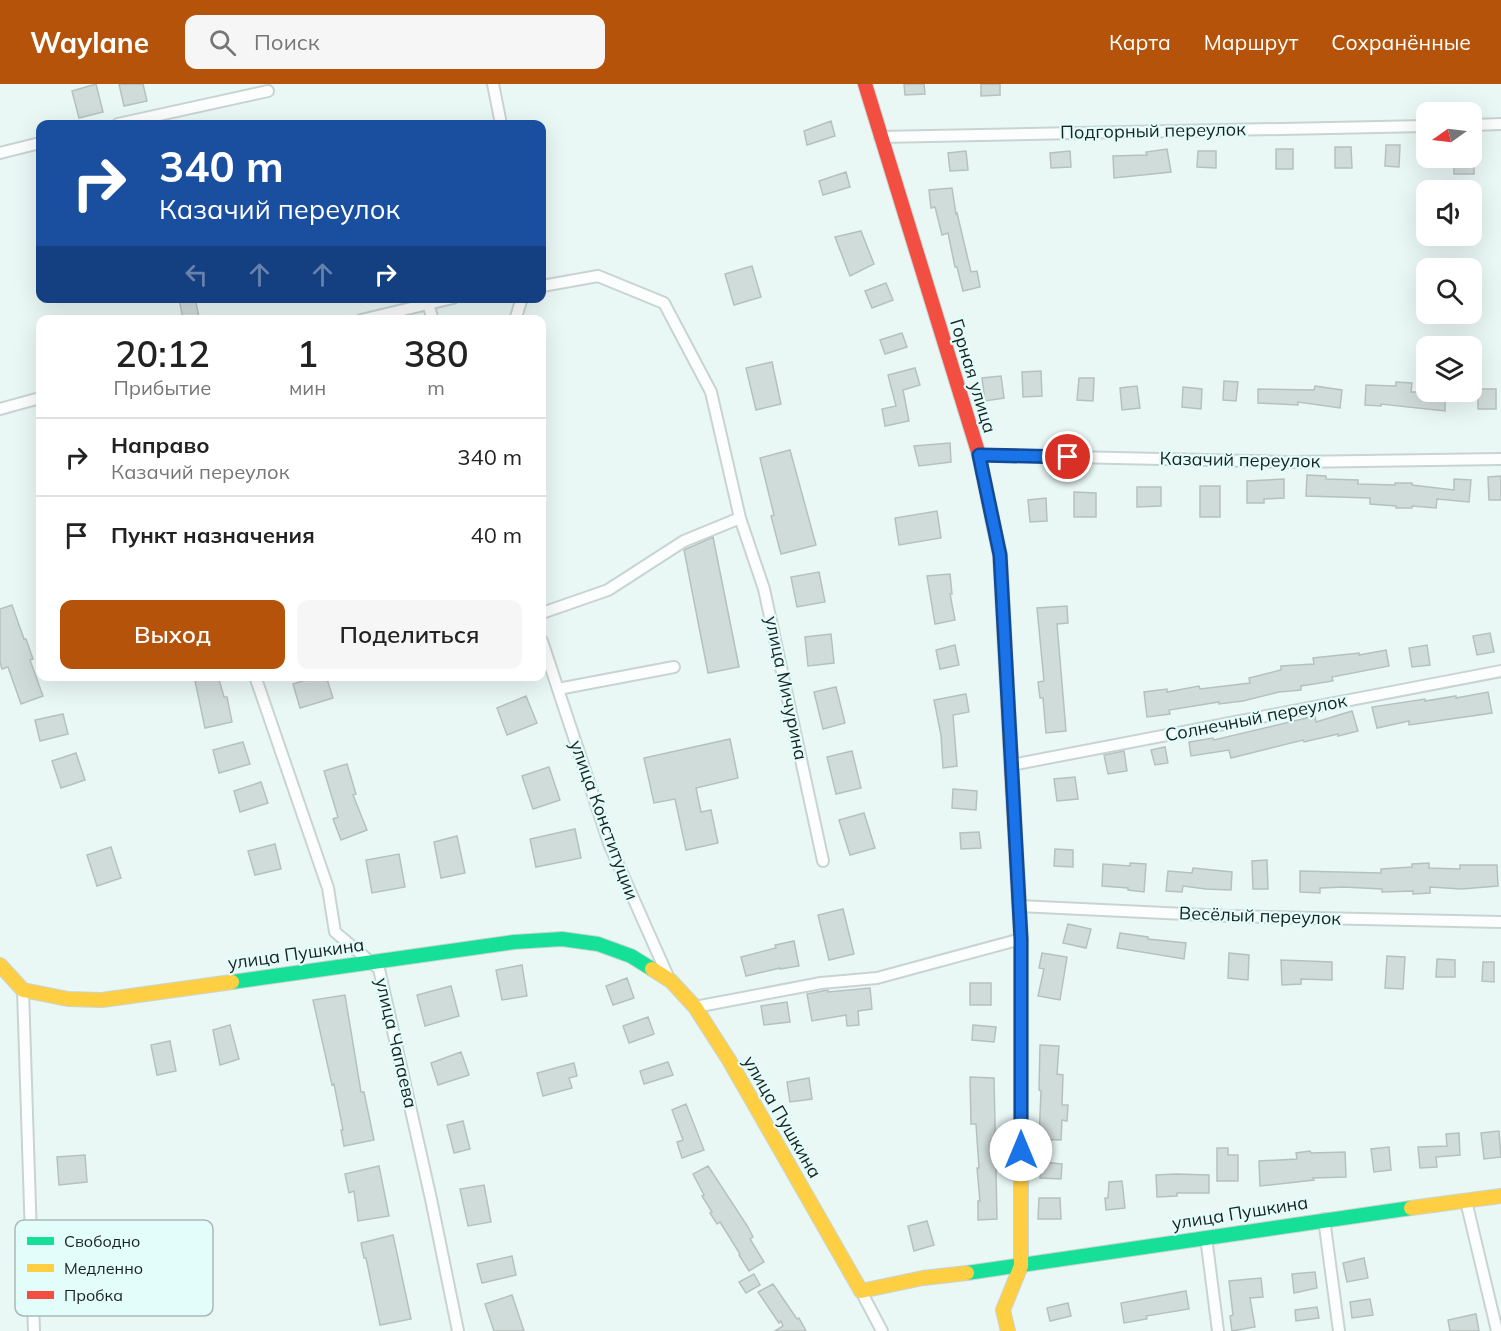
<!DOCTYPE html>
<html lang="ru">
<head>
<meta charset="utf-8">
<style>
  body { margin:0; font-family:Mulish,sans-serif; background:#f6f6f6; color:#222; height:100vh; display:flex; flex-direction:column; font-size:22px; white-space:nowrap }
  * { box-sizing:border-box; margin:0 }
  p { font-size:20px; color:#767676 }
  .icon { flex:none; width:33px; height:33px; fill:none; stroke:currentColor; stroke-width:2; stroke-linecap:round; stroke-linejoin:round }
  .map { position:relative; flex:1; overflow:hidden }
  .panel { position:absolute; left:36px; top:231px; width:510px; height:366px; display:flex; flex-direction:column; background:#fff; border-radius:12px; box-shadow:0 6px 24px #0002 }
  .panel>* { flex:none }
  .hud { position:absolute; left:36px; top:36px; width:510px; height:183px; border-radius:12px; box-shadow:0 6px 24px #0002; background:#1a4fa0; color:#fff; overflow:hidden }
  .needle { width:39px; rotate:256deg }
  .fabs { position:absolute; left:1416px; top:18px; display:grid; gap:12px }
  .fabs a { display:grid; place-items:center; width:66px; height:66px; border-radius:12px; background:#fff; box-shadow:0 6px 24px #0002; font-size:30px }
  .pin { position:absolute; display:grid; place-items:center; width:51px; height:51px; color:#fff; margin:-26px; border:3px solid #fff; border-radius:50%; box-shadow:0 2px 6px #0007 }
  .me { position:absolute; width:66px; margin:-33px; rotate:0deg; stroke-linejoin:round; filter:drop-shadow(0 0 4px #0008) }
  .turn { display:flex; align-items:center; gap:21px; height:126px; padding:0 24px; font-size:27px }
  .turn .icon { width:78px; height:78px; stroke-width:2.5 }
  .turn b { display:block; font-size:42px; line-height:51px }
  .lanes { display:flex; align-items:center; height:57px; padding:0 24px; background:#0003; justify-content:center; gap:30px; direction:ltr }
  .lanes .off { opacity:.35 }
  .eta { display:flex; justify-content:space-evenly; align-items:center; height:102px; text-align:center }
  .eta b { font-size:36px; font-weight:600; line-height:42px }
  .primary-button { display:flex; gap:12px; margin-top:auto; padding:12px 24px }
  .primary-button a { flex:1; height:69px; border-radius:12px; background:#b45309; color:#fff; font-size:24px; font-weight:600; line-height:69px; text-align:center }
  .primary-button a+a { background:#f6f6f6; color:#222 }
  ul { padding:0; list-style:none }
  li { display:flex; align-items:center; gap:18px; height:78px; padding:0 24px; border-top:2px solid #e0e0e0 }
  li div { flex:1 }
  li b { display:block; font-size:22px }
  li em { font-style:normal }
  header { display:flex; align-items:center; gap:36px; box-sizing:border-box; height:84px; padding:0 30px; background:#b45309; color:#fff }
  header strong { font-size:28px }
  nav { display:flex; gap:33px; margin-inline-start:auto; font-size:21px }
  .search { width:420px; height:54px; background:#f6f6f6; display:flex; align-items:center; gap:15px; box-sizing:border-box; padding:0 21px; border-radius:12px; color:#767676; font-size:22px }
  .map>svg:first-child { display:block }
  .building { fill:#d0dcda; stroke:#b6c1bf; stroke-width:1.5 }
  .lines { fill:none; stroke-linecap:round; stroke-linejoin:round }
  .street-casing { stroke:#c8d4d2; stroke-width:14 }
  .fast-casing { stroke:#c8d4d2; stroke-width:16 }
  .slow-casing { stroke:#c8d4d2; stroke-width:16 }
  .jam-casing { stroke:#c8d4d2; stroke-width:16 }
  .street { stroke:#fcfefe; stroke-width:10 }
  .fast { stroke:#16e098; stroke-width:14 }
  .slow { stroke:#ffcf43; stroke-width:14 }
  .jam { stroke:#f24e42; stroke-width:14 }
  .route-casing { stroke:#114b97; stroke-width:15 }
  .route { stroke:#1a73e8; stroke-width:10 }
  .labels { text-anchor:middle; stroke-width:4.5; stroke-linejoin:round; paint-order:stroke }
  .street-label { font-size:18px; fill:#192221; stroke:#e3fdfa }
  .key { fill:#e3fdfa; stroke:#a6bbb9; stroke-width:1.5 }
  .key-label { font-size:16px; fill:#192221 }
</style>
</head>
<body>
<header>
<strong>Waylane</strong>
<div class="search"><svg class="icon" aria-label="search" viewBox="0 0 24 24"><circle cx="10" cy="10" r="6"/><path d="M15 15l6 6"/></svg>Поиск</div>
<nav><a>Карта</a><a>Маршрут</a><a>Сохранённые</a></nav>
</header>
<div class="map">
<svg width="1501" height="1247" viewBox="0 0 1501 1247">
  <rect width="100%" height="100%" fill="#e9f7f5"/>
  <!-- building -->
  <path class="building" d="M96 0 103 28 79 34 72 7Z
    M119 0H143L147 17 124 22Z
    M904 0H924L925 10 905 11Z
    M981 0H1000V11L981 12Z
    M831 37 835 52 807 61 804 47Z
    M1386 61H1400L1399 83 1385 82Z
    M1335 63H1351L1352 84H1335Z
    M1167 65 1171 88 1114 94 1113 72 1147 71 1146 68Z
    M1276 65H1293V85H1276Z
    M966 67 968 86 950 87 948 69Z
    M1070 67 1071 83 1051 84 1050 69Z
    M1198 67H1216V84L1197 83Z
    M1454 74H1474V90H1454Z
    M846 88 850 103 823 111 819 97Z
    M952 104 956 130 957 129 971 188 977 187 980 203 963 207 957 183H955L948 149 942 151 935 123 931 124 929 106Z
    M861 147 874 180 850 192 835 153Z
    M752 182 761 213 734 221 725 190Z
    M886 199 893 216 872 224 865 207Z
    M179 214H195L199 233 183 236Z
    M902 249 907 263 885 270 880 256Z
    M772 278 781 320 756 326 746 284Z
    M915 284 920 301 903 306 909 337 885 342 882 325 896 322 888 291Z
    M1041 287 1042 312 1023 313 1022 288Z
    M1001 292 1004 314 985 317 982 294Z
    M1079 294H1094L1093 317 1077 316Z
    M1224 297 1238 298 1236 317 1223 316Z
    M1396 298 1412 299 1411 308H1445V327L1381 320V322L1365 321 1366 301 1396 302Z
    M1137 302 1140 324 1122 326 1120 304Z
    M1315 302 1342 306 1340 324 1298 318V321L1258 319V305L1314 306Z
    M1183 303 1202 305 1201 325 1182 323Z
    M1478 305H1496V325H1478Z
    M950 359 951 378 919 382 914 362Z
    M790 366 816 461 781 470 771 432 774 431 760 374Z
    M1307 391 1326 392V395L1358 396V400L1395 401V399H1412V401L1454 406V395L1471 396 1469 418 1437 415 1436 424 1412 422V424H1396V422L1370 420V414L1306 412Z
    M1501 392V416H1489L1488 393Z
    M1284 395V414L1264 415V419H1247V397Z
    M1200 402H1220V433H1200Z
    M1137 403H1161V422L1137 423Z
    M1074 408 1096 409V433H1074Z
    M1046 414 1047 437 1030 438 1028 416Z
    M937 427 941 454 899 461 895 434Z
    M713 453 739 583 708 589 684 466Z
    M819 488 825 518 797 523 791 493Z
    M950 490 952 510H950L955 536 935 540 927 492Z
    M12 521 24 555H26L33 575 30 576 43 612 21 620 8 583 2 585 0 578V525Z
    M1067 522 1068 539 1057 540 1066 647 1046 649 1043 614H1040L1038 598 1044 597 1037 524Z
    M1490 549 1494 568 1477 571 1473 552Z
    M831 550 834 579 808 582 805 553Z
    M955 561 959 581 940 585 936 566Z
    M1427 561 1430 581 1412 583 1409 564Z
    M1386 566 1389 582 1332 593 1333 597 1301 602V606L1279 608 1243 617 1219 620V618L1169 626 1170 630 1147 633 1144 608 1167 605V608L1199 602 1200 605 1250 599 1249 594 1281 586V582L1314 580 1313 574 1359 569V571Z
    M194 592H218L224 613H227L232 638 205 644Z
    M318 592H326L333 614 300 624 293 600Z
    M836 603 845 639 823 645 814 608Z
    M1488 608 1492 629 1409 641V637L1377 644 1372 623 1425 615V617L1456 612V614Z
    M966 610 969 628 953 631 957 682 943 684 941 651 934 616Z
    M526 612 537 639 507 651 497 624Z
    M1352 627 1358 647 1338 652V650L1304 658 1303 656 1231 674 1229 666 1191 672 1189 658 1213 654 1214 656 1315 632 1316 638Z
    M63 630 68 650 40 657 35 636Z
    M730 655 738 694 696 704 701 728 711 726 718 759 686 766 675 715 654 719 644 674Z
    M243 658 250 680 219 689 213 666Z
    M1165 663 1168 679 1155 681 1151 666Z
    M852 667 861 704 836 710 827 673Z
    M1124 667 1127 687 1108 690 1104 671Z
    M76 669 85 696 61 704 52 677Z
    M347 680 356 710 353 711 367 746 341 756 333 735 338 733 324 687Z
    M549 683 560 716 533 725 522 692Z
    M1075 693 1078 715 1057 717 1054 695Z
    M261 698 268 719 240 728 234 707Z
    M953 705 977 707 976 726 952 724Z
    M864 729 875 764 850 771 839 736Z
    M575 745 581 774 536 783 530 755Z
    M979 748 981 764 961 765 960 749Z
    M457 752 465 789 441 794 434 758Z
    M275 760 281 785 255 791 248 767Z
    M111 763 121 794 97 802 87 771Z
    M1055 765 1073 766V783L1054 782Z
    M399 770 405 803 372 809 366 776Z
    M1267 776 1268 805H1253L1252 777Z
    M1130 779 1146 780 1144 808 1128 806V804L1102 802 1103 780 1130 782Z
    M1429 779V784L1460 785V781H1497L1498 802 1461 805 1430 803V809L1413 810V807L1382 808V805L1344 803 1320 804V809L1300 808V787L1381 789V785L1412 783V780Z
    M1193 784 1232 788 1231 806 1206 805 1183 802 1182 808 1166 807 1168 787 1192 789Z
    M843 825 854 870 829 876 818 831Z
    M1068 840 1091 845 1086 864 1063 859Z
    M1120 849 1148 853V855L1186 859 1184 875 1117 864Z
    M794 857 799 882 780 885V884L746 892 741 873 776 864 775 861Z
    M1042 869 1067 873 1060 916 1038 912 1044 885 1039 884Z
    M1229 869 1249 871 1248 896 1228 894Z
    M1387 872 1405 873 1403 905 1385 904Z
    M1437 875 1455 876V893H1436Z
    M1281 876 1332 878V896L1301 895V900L1282 901Z
    M1483 878H1494V898L1482 897Z
    M522 881 527 912 502 916 496 886Z
    M627 894 634 914 613 921 606 902Z
    M970 899H991V921H970Z
    M451 902 459 932 425 942 417 911Z
    M870 904 872 925 858 927 859 941 847 942 846 931 812 937 807 910 828 906V908Z
    M345 911 361 1008H364L374 1056 344 1062 341 1046H343L334 1000 332 1001 313 916Z
    M787 918 790 938 764 941 761 922Z
    M648 933 654 950 629 959 623 942Z
    M230 941 239 975 220 981 213 946Z
    M973 941 996 943 994 958 972 956Z
    M170 957 176 987 157 991 151 961Z
    M1040 961 1059 962 1057 990 1063 991 1062 1021H1068L1067 1037 1062 1036 1061 1056 1039 1055 1041 1007 1039 1006Z
    M461 968 469 991 438 1001 431 979Z
    M668 978 673 991 644 1000 640 987Z
    M574 979 577 992 569 994 572 1004 543 1012 537 989Z
    M970 993 994 994 997 1135 978 1136V1117H980L977 1084H979L976 1040H971Z
    M809 994 812 1015 790 1018 787 998Z
    M686 1020 704 1066 682 1074 677 1058 683 1056 672 1026Z
    M463 1037 470 1065 454 1069 447 1041Z
    M1499 1047 1501 1073 1484 1075 1481 1049Z
    M1459 1049 1460 1071 1436 1073 1437 1083 1420 1084 1418 1063 1447 1062 1446 1050Z
    M1389 1063 1391 1086 1374 1088 1371 1065Z
    M1217 1064H1228V1071H1238V1097H1217Z
    M1310 1067 1311 1069 1345 1068 1346 1093 1313 1094 1314 1096 1260 1102 1259 1077 1297 1075 1296 1069Z
    M85 1071 87 1098 59 1101 57 1073Z
    M1042 1078 1062 1080 1061 1095 1040 1094Z
    M379 1082 389 1132 358 1137 354 1107 349 1109 345 1090Z
    M708 1082 748 1143 753 1153 750 1155 764 1178 749 1187 739 1171 740 1170 720 1138 717 1140 710 1129 712 1128 702 1112 704 1111 693 1090Z
    M1176 1090 1209 1091V1109H1177V1112L1157 1113 1156 1091Z
    M1122 1097 1125 1124 1106 1126 1105 1114H1108L1109 1098Z
    M484 1101 491 1138 468 1142 460 1105Z
    M1039 1114H1060L1061 1135H1038Z
    M927 1137 934 1161 914 1167 908 1142Z
    M393 1151 411 1235 380 1241 366 1174H364L361 1159Z
    M512 1172 516 1191 482 1199 477 1180Z
    M1364 1174 1368 1194 1347 1198 1343 1179Z
    M1315 1188 1317 1204 1294 1209 1292 1190Z
    M754 1190 760 1201 746 1209 739 1198Z
    M1261 1194 1263 1213 1250 1214 1255 1243 1232 1247 1230 1232 1233 1231 1229 1197Z
    M773 1200 797 1235 799 1234 806 1247H775L783 1242 781 1237 779 1239 758 1208Z
    M1186 1207 1189 1225 1146 1232 1147 1235 1124 1239 1121 1219Z
    M512 1211 524 1247H494L485 1220Z
    M1370 1215 1373 1231 1352 1234 1350 1218Z
    M1068 1219 1071 1232 1050 1237 1047 1224Z
    M1317 1223 1319 1234 1296 1237 1295 1226Z
    M1476 1230 1479 1247H1450L1448 1236Z"/>
  <g class="lines">
    <!-- street casing -->
    <g class="street-casing">
      <path id="street" d="M493 0 501 40
        M118 40 268 7
        M1472 41 1501 40
        M880 53 1426 42
        M0 69 40 59
        M542 202 598 192 664 219 711 308 740 434
        M428 220 433 236
        M361 236 453 214
        M515 236 522 214
        M0 325 40 314
        M979 371 1293 378 1501 375
        M542 529 608 506 684 457 740 434 764 505 823 777
        M542 557 610 762 670 897
        M255 592 328 804 335 848 379 885 431 1115 458 1247
        M558 605 674 583
        M1011 681 1501 587
        M1019 822 1227 832 1501 838
        M23 906 34 1247
        M695 923 821 899 877 894 1021 855
        M1466 1117 1497 1247
        M1324 1135 1339 1247
        M1206 1153 1218 1247
        M861 1207 882 1247"/>
    </g>
    <!-- fast casing -->
    <g class="fast-casing">
      <path id="fast" d="M232 898 514 858 562 855 598 860 631 872 652 885
        M967 1189 1411 1124"/>
    </g>
    <!-- slow casing -->
    <g class="slow-casing">
      <path id="slow" d="M992 434 1000 471 1011 676
        M0 881 23 906 68 915 102 916 232 898
        M652 885 671 897 695 923 729 976 861 1207 923 1194 967 1189
        M1411 1124 1501 1112
        M1008 1247 1003 1226 1021 1182V949"/>
    </g>
    <!-- jam casing -->
    <g class="jam-casing">
      <path id="jam" d="M865 0 979 371 992 434
        M1011 676 1021 855V949"/>
    </g>
    <!-- street -->
    <use href="#street" class="street"/>
    <!-- fast -->
    <use href="#fast" class="fast"/>
    <!-- slow -->
    <use href="#slow" class="slow"/>
    <!-- jam -->
    <use href="#jam" class="jam"/>
  </g>
  <g class="lines">
    <!-- route casing -->
    <g class="route-casing">
      <path id="route" d="M1021 1066V855L1000 471 979 371 1068 373"/>
    </g>
    <!-- route -->
    <use href="#route" class="route"/>
  </g>
  <g class="labels">
    <!-- street labels -->
    <g class="street-label">
      <text transform="translate(1153 47) rotate(-1)" y="6">Подгорный переулок</text>
      <text transform="translate(973 292) rotate(73)" y="6">Горная улица</text>
      <text transform="translate(1240 376) rotate(1)" y="6">Казачий переулок</text>
      <text transform="translate(786 604) rotate(78)" y="6">улица Мичурина</text>
      <text transform="translate(1256 634) rotate(-11)" y="6">Солнечный переулок</text>
      <text transform="translate(604 736) rotate(70)" y="6">улица Конституции</text>
      <text transform="translate(1260 832) rotate(2)" y="6">Весёлый переулок</text>
      <text transform="translate(296 870) rotate(-8)" y="6">улица Пушкина</text>
      <text transform="translate(396 959) rotate(77)" y="6">улица Чапаева</text>
      <text transform="translate(782 1033) rotate(60)" y="6">улица Пушкина</text>
      <text transform="translate(1240 1129) rotate(-9)" y="6">улица Пушкина</text>
    </g>
  </g>
  <!-- legend -->
  <rect x="15" y="1136" width="198" height="96" rx="9" class="key"/>
  <rect x="27" y="1153" width="27" height="8" fill="#16e098"/>
  <rect x="27" y="1180" width="27" height="8" fill="#ffcf43"/>
  <rect x="27" y="1207" width="27" height="8" fill="#f24e42"/>
  <g class="key-label">
    <text x="64" y="1163">Свободно</text>
    <text x="64" y="1190">Медленно</text>
    <text x="64" y="1217">Пробка</text>
  </g>
</svg>
<div class="fabs">
<a><svg class="needle" viewBox="-14 -14 28 28"><path d="M0-13l5 13h-10z" fill="#e53935"/><path d="M0 13l5-13h-10z" fill="#767676"/></svg></a>
<a><svg class="icon" aria-label="sound" viewBox="0 0 24 24"><path d="M4 9h4l5-4v14l-5-4H4zM17 9q2 3 0 6"/></svg></a>
<a><svg class="icon" aria-label="search" viewBox="0 0 24 24"><circle cx="10" cy="10" r="6"/><path d="M15 15l6 6"/></svg></a>
<a><svg class="icon" aria-label="layers" viewBox="0 0 24 24"><path d="M12 4l9 5-9 5-9-5zM3 14l9 5 9-5"/></svg></a>
</div>
<div class="pin" style="left:1068px;top:373px;background:#d93025"><svg class="icon" aria-label="arrive" viewBox="0 0 24 24"><path d="M6 21V4h12l-3 4 3 4H6"/></svg></div>
<svg class="me" style="left:1021px;top:1066px" viewBox="-20 -20 40 40"><circle r="19" fill="#fff"/><path d="M0-13L10 11 0 6-10 11z" fill="#1a73e8"/></svg>
<div class="hud">
<div class="turn"><svg class="icon" aria-label="right" viewBox="0 0 24 24"><path d="M7 20v-9h11M14 6l5 5-5 5"/></svg><div><b>340 m</b>Казачий переулок</div></div>
<div class="lanes"><svg class="icon off" aria-label="left" viewBox="0 0 24 24"><path d="M17 20v-9H6M10 6l-5 5 5 5"/></svg><svg class="icon off" aria-label="ahead" viewBox="0 0 24 24"><path d="M12 20V5M6 11l6-6 6 6"/></svg><svg class="icon off" aria-label="ahead" viewBox="0 0 24 24"><path d="M12 20V5M6 11l6-6 6 6"/></svg><svg class="icon" aria-label="right" viewBox="0 0 24 24"><path d="M7 20v-9h11M14 6l5 5-5 5"/></svg></div>
</div>
<section class="panel">
<div class="eta">
<div><b>20:12</b><p>Прибытие</p></div>
<div><b>1</b><p>мин</p></div>
<div><b>380</b><p>m</p></div>
</div>
<ul>
<li><svg class="icon" aria-label="right" viewBox="0 0 24 24"><path d="M7 20v-9h11M14 6l5 5-5 5"/></svg><div><b>Направо</b><p>Казачий переулок</p></div><em>340 m</em></li>
<li><svg class="icon" aria-label="arrive" viewBox="0 0 24 24"><path d="M6 21V4h12l-3 4 3 4H6"/></svg><div><b>Пункт назначения</b></div><em>40 m</em></li>
</ul>
<div class="primary-button"><a>Выход</a><a>Поделиться</a></div>
</section>
</div>
</body>
</html>
